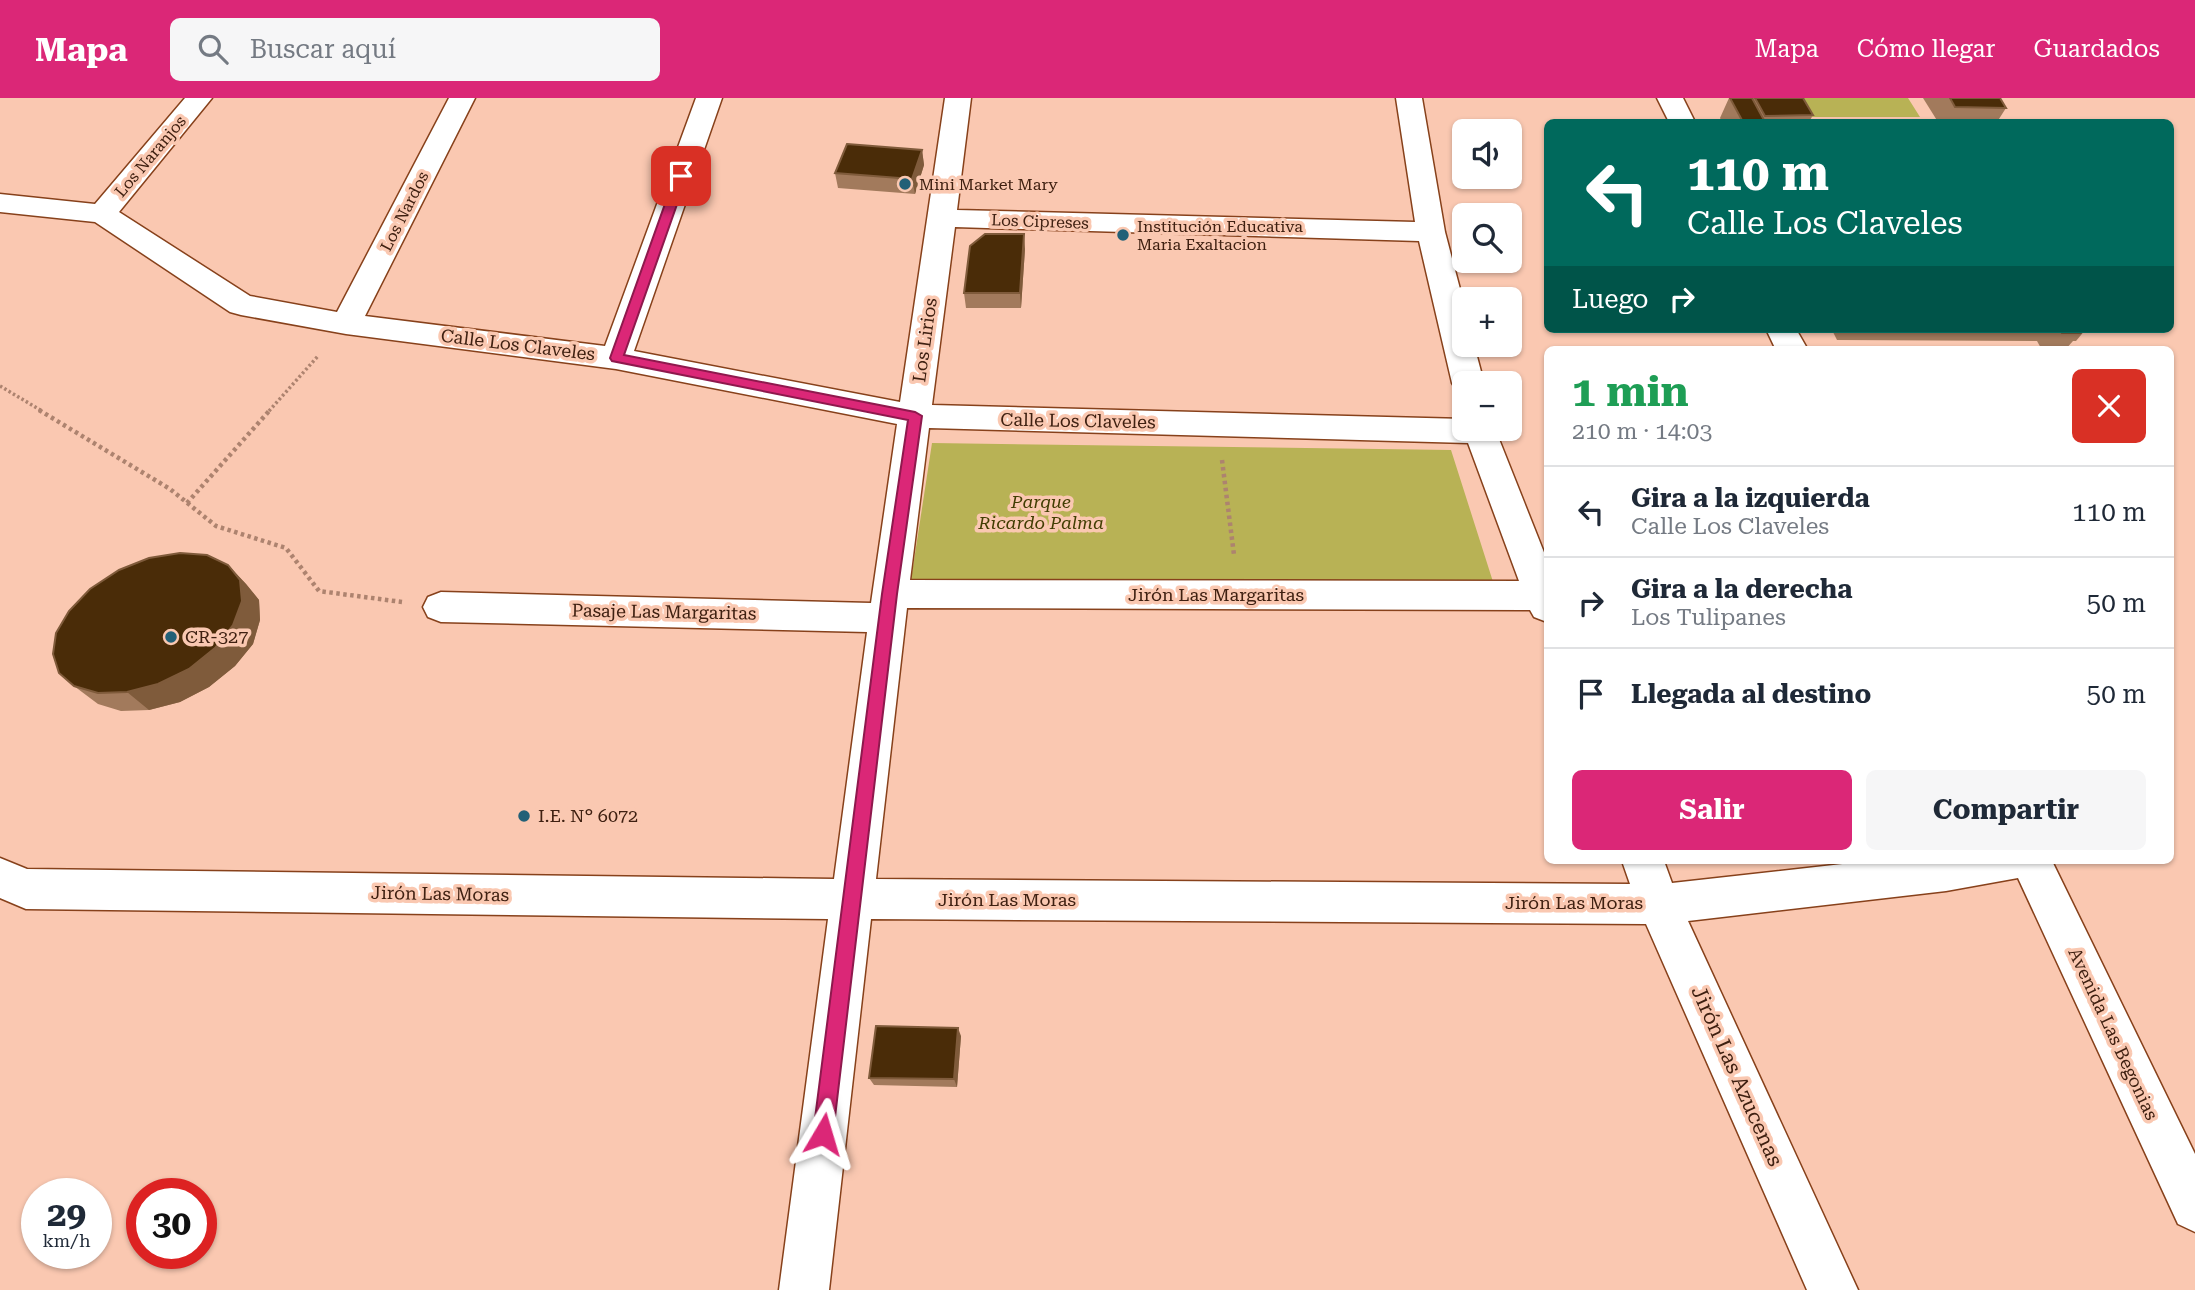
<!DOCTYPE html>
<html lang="es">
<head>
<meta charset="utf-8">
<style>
  body { margin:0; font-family:"Roboto Serif",serif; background:#f6f6f7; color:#1f2937; height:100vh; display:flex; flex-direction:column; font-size:26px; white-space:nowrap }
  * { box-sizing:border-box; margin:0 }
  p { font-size:23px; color:#747a83 }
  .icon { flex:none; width:38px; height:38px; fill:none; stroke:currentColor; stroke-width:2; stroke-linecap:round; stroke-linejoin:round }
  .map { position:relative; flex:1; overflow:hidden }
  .panel { position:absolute; left:1544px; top:248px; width:630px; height:518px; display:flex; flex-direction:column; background:#fff; border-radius:10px; box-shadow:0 2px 5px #0004 }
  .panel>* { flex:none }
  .top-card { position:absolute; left:1544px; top:21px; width:630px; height:214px; border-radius:10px; box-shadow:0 2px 5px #0004; background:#00695c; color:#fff; overflow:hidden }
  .buttons { position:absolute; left:1452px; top:21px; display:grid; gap:14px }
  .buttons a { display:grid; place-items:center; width:70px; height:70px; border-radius:10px; background:#fff; box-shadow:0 2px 5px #0004; font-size:35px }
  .speed { position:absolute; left:21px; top:1080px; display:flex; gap:14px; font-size:35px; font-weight:700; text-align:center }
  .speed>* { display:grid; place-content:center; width:91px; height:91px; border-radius:50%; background:#fff; box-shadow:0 2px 5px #0004; line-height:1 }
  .speed small { font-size:18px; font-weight:400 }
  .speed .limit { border:10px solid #d22; background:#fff; color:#111 }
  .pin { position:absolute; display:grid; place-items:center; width:60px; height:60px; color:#fff; margin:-30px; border-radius:14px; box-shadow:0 4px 10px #0006 }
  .me { position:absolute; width:77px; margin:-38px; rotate:7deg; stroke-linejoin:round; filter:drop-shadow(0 0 5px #0008) }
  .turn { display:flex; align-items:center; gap:24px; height:147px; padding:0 28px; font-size:32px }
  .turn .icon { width:91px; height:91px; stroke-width:2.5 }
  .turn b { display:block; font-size:49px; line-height:60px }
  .then { display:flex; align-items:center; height:66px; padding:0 28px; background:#0003; gap:14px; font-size:26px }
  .round { display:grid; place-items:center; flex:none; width:74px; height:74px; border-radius:10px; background:#f6f6f7 }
  .overview { display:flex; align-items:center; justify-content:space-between; height:119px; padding:0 28px }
  h1 { font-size:42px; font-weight:700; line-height:52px; color:#1e9e55 }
  .primary-button { display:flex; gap:14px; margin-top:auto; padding:14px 28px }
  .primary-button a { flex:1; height:80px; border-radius:10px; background:#db2777; color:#fff; font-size:28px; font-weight:700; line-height:80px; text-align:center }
  .primary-button a+a { background:#f6f6f7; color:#1f2937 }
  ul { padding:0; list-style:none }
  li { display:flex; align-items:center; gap:21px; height:91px; padding:0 28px; border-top:2px solid #e0e1e3 }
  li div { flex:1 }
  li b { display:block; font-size:26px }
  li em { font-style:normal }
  header { display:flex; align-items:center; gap:42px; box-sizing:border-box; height:98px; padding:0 35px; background:#db2777; color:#fff }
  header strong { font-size:33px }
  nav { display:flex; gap:38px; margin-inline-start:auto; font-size:24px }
  .search { width:490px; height:63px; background:#f6f6f7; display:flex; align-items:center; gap:18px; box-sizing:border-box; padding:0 24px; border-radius:10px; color:#747a83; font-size:26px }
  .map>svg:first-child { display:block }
  .green { fill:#b8b255 }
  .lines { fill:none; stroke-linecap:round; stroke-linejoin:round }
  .minor-casing { stroke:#87411b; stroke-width:3 }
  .path-far1 { stroke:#ad836f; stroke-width:3.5; stroke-dasharray:2.5 2.5; stroke-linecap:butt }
  .path { stroke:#ad836f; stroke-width:4.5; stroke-dasharray:3.5 3.5; stroke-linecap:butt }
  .minor { fill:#fff; fill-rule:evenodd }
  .wall { fill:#a27a5c }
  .shaded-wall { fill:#7f5b3b }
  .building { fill:#4a2c08; stroke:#7f5b3b; stroke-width:2 }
  .route { fill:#db2777; stroke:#8e194d; stroke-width:2 }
  .poi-dot { fill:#226077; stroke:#fac8b1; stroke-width:2.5 }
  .labels { text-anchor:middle; stroke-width:7; stroke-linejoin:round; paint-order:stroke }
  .far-street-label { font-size:16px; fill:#3f2011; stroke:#fac8b1 }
  .far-poi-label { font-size:16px; fill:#3f2011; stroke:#fac8b1; text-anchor:start }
  .street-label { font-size:18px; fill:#3f2011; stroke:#fac8b1 }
  .park-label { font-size:18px; font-style:italic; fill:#413d02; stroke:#fac8b1 }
  .poi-label { font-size:18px; fill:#3f2011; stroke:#fac8b1; text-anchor:start }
  .near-street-label { font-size:21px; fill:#3f2011; stroke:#fac8b1 }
</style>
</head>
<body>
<header>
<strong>Mapa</strong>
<div class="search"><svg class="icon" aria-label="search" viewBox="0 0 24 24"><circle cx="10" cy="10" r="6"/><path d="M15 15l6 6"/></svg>Buscar aquí</div>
<nav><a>Mapa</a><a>Cómo llegar</a><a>Guardados</a></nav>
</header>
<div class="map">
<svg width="2195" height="1192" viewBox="0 0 2195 1192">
  <rect width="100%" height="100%" fill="#fac8b1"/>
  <!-- green -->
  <path class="green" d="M1794 0H1908L1920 19H1804Z
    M932 345 1451 352 1495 490 911 482Z"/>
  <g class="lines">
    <!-- minor casing -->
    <g class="minor-casing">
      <path id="minor" d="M185 0H212L119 114 250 198 337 214 449 0H475L365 218 605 248 696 0H722L634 253 900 304 945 0H971L957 112 1415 124 1396 0H1422L1445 134 1465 210V247H1474L1484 285H1465V295L1457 293 1452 285 1419 143 955 129 932 307 1465 321V331H1495L1547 462V524L1534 519 1530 512 907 510 876 781 1630 786 1622 763H1664L1672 785 1869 763H2052L2195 1056V1134L2178 1126 2018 780 1946 793 1688 823 1858 1192H1807L1646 826 871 821 829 1192H779L828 821 26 811 0 800V760L27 771 834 781 867 534 441 524 428 519 423 509 428 499 441 494 871 505 897 326 616 271 346 236 241 217 230 214 95 124 0 114V96L95 106ZM929 330 1468 345 1519 483 910 482Z
        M1657 0H1683L1695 24H1669Z
        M1766 231H1796L1808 252H1776Z"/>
    </g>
    <!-- path-far1 -->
    <path class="path-far1" d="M0 288 42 313
      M269 313 318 258"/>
    <!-- path -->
    <path class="path" d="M39 312 170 391 216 428 286 450 319 493 402 504
      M1222 362 1234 457
      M187 405 270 312"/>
    <!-- minor -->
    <use href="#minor" class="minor"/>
  </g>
  <!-- wall -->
  <path class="wall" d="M1729 0H1803L1813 17 1809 24H1722L1720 20Z
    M1923 0H2000L2006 10 1997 24H1938Z
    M922 52 924 67 915 96 838 90 835 75Z
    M1025 151 1021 210H966L964 195Z
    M1835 231H2086L2076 243H2073L2065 252H2042L2037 243 1837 242 1833 234Z
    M228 467 246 486 259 502 260 522 253 546 235 568 209 589 180 604 149 612 121 613 98 606 74 588Z
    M961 938 957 989 874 987 869 980Z"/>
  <!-- shaded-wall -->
  <path class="shaded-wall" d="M922 52 924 67 915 96 912 81Z
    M1024 136 1025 151 1021 210 1020 195Z
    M228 467 246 486 259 502 260 522 253 546 235 568 209 589 180 604 149 612 127 594Z
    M958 930 961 938 957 989 954 981Z"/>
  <!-- building -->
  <path class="building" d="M1730 0H1752L1765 24H1743Z
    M1755 0H1803L1813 17 1765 18Z
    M1950 0H2000L2006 10 1955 9Z
    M847 46 922 52 912 81 835 75Z
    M985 136H1024L1020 195H964L970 148Z
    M2060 231H2077L2080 235H2062Z
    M180 455 207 457 228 467 240 482 242 503 233 527 215 550 189 571 158 586 127 594 98 595 74 588 59 575 53 556 56 535 69 513 90 491 119 472 149 460Z
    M876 928 958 930 954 981 869 980Z"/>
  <!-- route -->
  <path class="route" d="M681 74 687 78 624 257 915 314 922 318 897 496 833 1036 830 1043 823 1046 816 1043 813 1036 882 496 908 322 612 263 610 260 675 78Z"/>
  <!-- markers -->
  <g class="poi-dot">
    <circle cx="905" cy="86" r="7"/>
    <circle cx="1123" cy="137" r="7"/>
    <circle cx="171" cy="539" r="7"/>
    <circle cx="524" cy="718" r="7"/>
  </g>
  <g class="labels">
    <!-- far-street labels -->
    <g class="far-street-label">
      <text transform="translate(150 58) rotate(-50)" y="6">Los Naranjos</text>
      <text transform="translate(404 113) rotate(-63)" y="6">Los Nardos</text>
      <text transform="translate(1040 123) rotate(2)" y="6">Los Cipreses</text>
    </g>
    <!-- far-poi labels -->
    <g class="far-poi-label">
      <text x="919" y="92">Mini Market Mary</text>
      <text x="1137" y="134">Institución Educativa<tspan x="1137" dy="18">Maria Exaltacion</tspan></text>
    </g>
    <!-- street labels -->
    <g class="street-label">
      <text transform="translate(925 242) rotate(-82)" y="6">Los Lirios</text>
      <text transform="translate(518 247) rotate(7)" y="6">Calle Los Claveles</text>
      <text transform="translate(1078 323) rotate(1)" y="6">Calle Los Claveles</text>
      <text x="1216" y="503">Jirón Las Margaritas</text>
      <text transform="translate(664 514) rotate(1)" y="6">Pasaje Las Margaritas</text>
      <text transform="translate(440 796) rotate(1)" y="6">Jirón Las Moras</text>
      <text x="1007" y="808">Jirón Las Moras</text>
      <text x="1574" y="811">Jirón Las Moras</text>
      <text transform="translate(2113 936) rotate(65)" y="6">Avenida Las Begonias</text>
    </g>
    <!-- park labels -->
    <g class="park-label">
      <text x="1041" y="410">Parque<tspan x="1041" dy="21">Ricardo Palma</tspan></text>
    </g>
    <!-- poi labels -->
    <g class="poi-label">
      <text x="185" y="545">CR-327</text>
      <text x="538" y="724">I.E. N° 6072</text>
    </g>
    <!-- near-street labels -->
    <g class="near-street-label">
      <text transform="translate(1737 978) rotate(66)" y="7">Jirón Las Azucenas</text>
    </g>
  </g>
</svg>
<div class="buttons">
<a><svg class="icon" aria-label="sound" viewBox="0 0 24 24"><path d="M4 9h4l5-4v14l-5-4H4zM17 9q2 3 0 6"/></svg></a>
<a><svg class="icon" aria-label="search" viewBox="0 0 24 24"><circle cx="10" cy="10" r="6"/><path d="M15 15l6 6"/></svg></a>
<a>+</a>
<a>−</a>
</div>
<div class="speed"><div>29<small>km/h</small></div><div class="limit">30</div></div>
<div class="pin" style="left:681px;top:78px;background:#d93025"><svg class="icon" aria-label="arrive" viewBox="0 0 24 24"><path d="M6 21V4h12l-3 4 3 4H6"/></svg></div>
<svg class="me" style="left:823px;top:1036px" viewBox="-20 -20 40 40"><path d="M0-17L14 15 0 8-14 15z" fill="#db2777" stroke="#fff" stroke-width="4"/></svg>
<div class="top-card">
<div class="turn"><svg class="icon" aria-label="left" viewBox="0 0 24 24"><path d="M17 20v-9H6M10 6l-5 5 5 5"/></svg><div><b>110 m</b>Calle Los Claveles</div></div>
<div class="then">Luego<svg class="icon" aria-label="right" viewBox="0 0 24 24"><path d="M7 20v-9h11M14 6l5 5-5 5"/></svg></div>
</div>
<section class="panel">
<div class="overview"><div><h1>1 min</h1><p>210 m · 14:03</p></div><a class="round" style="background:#d93025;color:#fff"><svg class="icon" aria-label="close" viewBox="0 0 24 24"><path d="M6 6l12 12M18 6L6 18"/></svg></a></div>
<ul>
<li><svg class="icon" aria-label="left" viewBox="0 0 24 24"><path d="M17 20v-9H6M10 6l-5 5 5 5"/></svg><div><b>Gira a la izquierda</b><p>Calle Los Claveles</p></div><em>110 m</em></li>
<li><svg class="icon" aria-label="right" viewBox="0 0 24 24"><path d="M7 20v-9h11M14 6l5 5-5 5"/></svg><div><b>Gira a la derecha</b><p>Los Tulipanes</p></div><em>50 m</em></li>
<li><svg class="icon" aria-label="arrive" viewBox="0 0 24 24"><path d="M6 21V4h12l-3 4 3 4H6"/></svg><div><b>Llegada al destino</b></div><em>50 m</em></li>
</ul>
<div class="primary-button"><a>Salir</a><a>Compartir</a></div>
</section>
</div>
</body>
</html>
